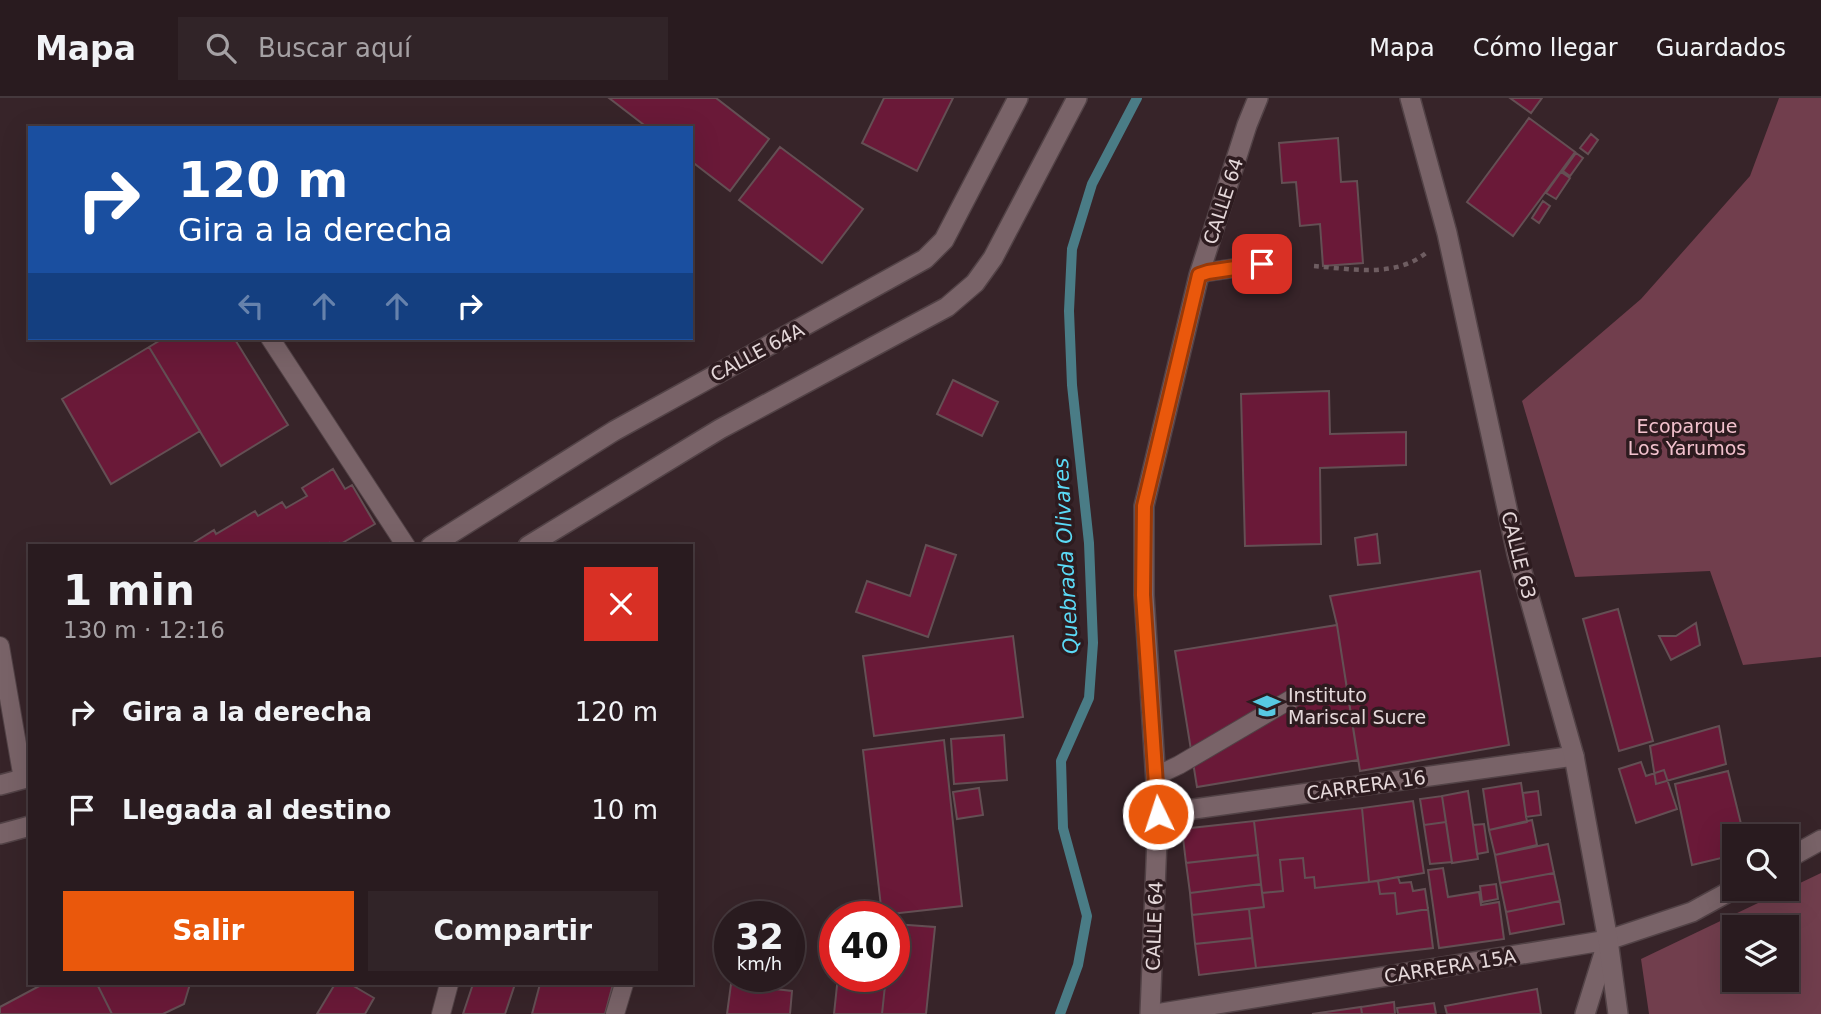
<!DOCTYPE html>
<html lang="es">
<head>
<meta charset="utf-8">
<style>
  body { margin:0; font-family:"DejaVu Sans",sans-serif; background:#312428; color:#f1f3f6; height:100vh; display:flex; flex-direction:column; font-size:26px; white-space:nowrap }
  * { box-sizing:border-box; margin:0 }
  p { font-size:23px; color:#a5a1a4 }
  .icon { flex:none; width:38px; height:38px; fill:none; stroke:currentColor; stroke-width:2; stroke-linecap:round; stroke-linejoin:round }
  .map { position:relative; flex:1; overflow:hidden }
  .drawer { position:absolute; left:28px; top:446px; width:665px; height:441px; display:flex; flex-direction:column; background:#291b1f; border-radius:0px; box-shadow:0 7px 28px #0002,0 0 0 2px #45393d }
  .drawer>* { flex:none }
  .top-card { position:absolute; left:28px; top:28px; width:665px; height:214px; border-radius:0px; box-shadow:0 7px 28px #0002,0 0 0 2px #45393d; background:#1a4fa0; color:#fff; overflow:hidden }
  .controls { position:absolute; left:1722px; top:726px; display:grid; gap:14px }
  .controls a { display:grid; place-items:center; width:77px; height:77px; border-radius:0px; background:#291b1f; box-shadow:0 7px 28px #0002,0 0 0 2px #45393d; font-size:35px }
  .speed { position:absolute; left:714px; top:803px; display:flex; gap:14px; font-size:35px; font-weight:700; text-align:center }
  .speed>* { display:grid; place-content:center; width:91px; height:91px; border-radius:50%; background:#291b1f; box-shadow:0 7px 28px #0002,0 0 0 2px #45393d; line-height:1 }
  .speed small { font-size:18px; font-weight:400 }
  .speed .limit { border:10px solid #d22; background:#fff; color:#111 }
  .pin { position:absolute; display:grid; place-items:center; width:60px; height:60px; color:#fff; margin:-30px; border-radius:14px; box-shadow:0 4px 10px #0006 }
  .me { position:absolute; width:77px; margin:-38px; rotate:356deg; stroke-linejoin:round; filter:drop-shadow(0 0 5px #0008) }
  .turn { display:flex; align-items:center; gap:24px; height:147px; padding:0 35px; font-size:32px }
  .turn .icon { width:91px; height:91px; stroke-width:2.5 }
  .turn b { display:block; font-size:49px; line-height:60px }
  .lanes { display:flex; align-items:center; height:66px; padding:0 35px; background:#0003; justify-content:center; gap:35px; direction:ltr }
  .lanes .off { opacity:.35 }
  .round { display:grid; place-items:center; flex:none; width:74px; height:74px; border-radius:0px; background:#312428 }
  .summary { display:flex; align-items:center; justify-content:space-between; height:119px; padding:0 35px }
  h1 { font-size:42px; font-weight:600; line-height:52px }
  .cta { display:flex; gap:14px; margin-top:auto; padding:14px 35px }
  .cta a { flex:1; height:80px; border-radius:0px; background:#ea580c; color:#fff; font-size:28px; font-weight:600; line-height:80px; text-align:center }
  .cta a+a { background:#312428; color:#f1f3f6 }
  ul { padding:0; list-style:none }
  li { display:flex; align-items:center; gap:21px; height:98px; padding:0 35px }
  li div { flex:1 }
  li b { display:block; font-size:26px }
  li em { font-style:normal }
  header { display:flex; align-items:center; gap:42px; box-sizing:border-box; height:98px; padding:0 35px; background:#291b1f; border-bottom:2px solid #45393d }
  header strong { font-size:33px }
  nav { display:flex; gap:38px; margin-inline-start:auto; font-size:24px }
  .search { width:490px; height:63px; background:#312428; display:flex; align-items:center; gap:18px; box-sizing:border-box; padding:0 24px; border-radius:0px; color:#a5a1a4; font-size:26px }
  .map>svg:first-child { display:block }
  .green { fill:#713e4d; fill-rule:evenodd }
  .lines { fill:none; stroke-linecap:round; stroke-linejoin:round }
  .stream { stroke:#4a7c86; stroke-width:10 }
  .building { fill:#6a1938; stroke:#644f54; stroke-width:2 }
  .service-casing { stroke:#524246; stroke-width:20 }
  .minor-casing { stroke:#524246; stroke-width:22 }
  .tertiary-casing { stroke:#524246; stroke-width:22 }
  .path { stroke:#6e5d61; stroke-width:4.5; stroke-dasharray:5 5; stroke-linecap:butt }
  .service { stroke:#796368; stroke-width:18 }
  .minor { stroke:#796368; stroke-width:19 }
  .tertiary { stroke:#796368; stroke-width:19 }
  .route-casing { stroke:#983908; stroke-width:18 }
  .route { stroke:#ea580c; stroke-width:12 }
  .labels { text-anchor:middle; stroke-width:7; stroke-linejoin:round; paint-order:stroke }
  .street-label { font-size:19px; fill:#e5d8da; stroke:#2d1b1f }
  .park-label { font-size:19px; fill:#f2c1cd; stroke:#2d1b1f }
  .poi-label { font-size:19px; fill:#e5d8da; stroke:#2d1b1f; text-anchor:start }
  .water-label { font-size:21px; font-style:italic; fill:#5bdaf6; stroke:#2d1b1f }
</style>
</head>
<body>
<header>
<strong>Mapa</strong>
<div class="search"><svg class="icon" aria-label="search" viewBox="0 0 24 24"><circle cx="10" cy="10" r="6"/><path d="M15 15l6 6"/></svg>Buscar aquí</div>
<nav><a>Mapa</a><a>Cómo llegar</a><a>Guardados</a></nav>
</header>
<div class="map">
<svg width="1821" height="916" viewBox="0 0 1821 916">
  <rect width="100%" height="100%" fill="#372429"/>
  <!-- green -->
  <path class="green" d="M1779 0H1821V559L1743 567 1710 473 1575 479 1522 303 1641 201 1750 78Z
    M1821 775V916H1649L1641 861ZM1734 830H1787V882H1734Z"/>
  <g class="lines">
    <!-- stream -->
    <path class="stream" d="M1060 916 1078 867 1087 818 1063 730 1061 663 1089 600 1093 545 1089 445 1072 287 1069 213 1072 151 1092 86 1137 0"/>
  </g>
  <!-- building -->
  <path class="building" d="M609 0H716L769 41 730 93 691 63V30H648Z
    M884 0H953L917 73 862 45Z
    M1510 0H1542L1531 15Z
    M1529 20 1575 54 1513 138 1467 104Z
    M1591 36 1598 42 1588 56 1580 50Z
    M1338 40 1341 84 1357 83 1363 165 1323 168 1320 126 1300 128 1296 84 1282 85 1279 45Z
    M780 49 863 111 822 165 739 102Z
    M1576 55 1583 60 1570 78 1563 73Z
    M1561 74 1570 80 1556 101 1546 95Z
    M1543 103 1550 108 1539 125 1532 120Z
    M164 240H234L288 327 221 368 149 249Z
    M149 249 200 333 111 386 62 301Z
    M953 282 998 304 982 338 937 316Z
    M1329 293 1330 336 1406 334V367L1320 370 1321 446 1245 448 1241 296Z
    M333 371 345 391 352 387 375 426 337 448H330L329 445 324 448 190 447 214 432 216 436 255 413 258 418 282 404 286 410 307 398 302 390Z
    M1377 436 1380 465 1358 467 1355 440Z
    M926 447 956 457 928 539 856 514 867 483 910 498Z
    M1480 473 1509 647 1360 673 1337 527 1330 498Z
    M1618 511 1653 643 1619 653 1583 521Z
    M1696 525 1700 547 1671 562 1659 538H1676Z
    M1337 527 1358 662 1197 689 1175 553Z
    M1013 538 1023 619 874 638 863 558Z
    M1719 628 1726 666 1656 686 1650 648Z
    M1004 637 1007 682 954 686 951 641Z
    M944 642 962 808 882 817 863 652Z
    M1641 664 1646 678 1664 672 1677 711 1636 725 1619 671Z
    M1728 673 1744 738H1734V757L1692 767 1675 686Z
    M1521 685 1527 724 1489 732 1483 691Z
    M979 690 983 717 957 721 953 694Z
    M1468 693 1478 761 1452 765 1442 698Z
    M1538 693 1541 717 1526 719 1523 695Z
    M1442 698 1446 724 1424 727 1420 701Z
    M1413 703 1424 775 1369 784 1362 710Z
    M1362 710 1369 784 1315 790 1314 779 1305 780 1303 760 1280 762 1283 793 1262 795 1254 723Z
    M1532 722 1537 747 1495 757 1489 732Z
    M1254 723 1258 757 1186 765 1182 731Z
    M1446 724 1452 764 1430 766 1424 727Z
    M1484 726 1488 754 1477 756 1473 727Z
    M1548 746 1554 775 1500 785 1495 757Z
    M1258 757 1261 786 1190 795 1186 765Z
    M1303 760 1305 780 1314 779 1315 790 1378 783 1380 796 1395 795 1397 816 1428 811 1433 850 1256 870 1249 811 1264 809 1262 795 1283 793 1280 762Z
    M1443 770 1448 799 1479 794 1481 807 1499 804 1504 841 1439 850 1428 772Z
    M1554 775 1560 803 1506 814 1500 785Z
    M1398 779 1400 785 1411 784 1413 793 1425 791 1428 811 1397 816 1395 795 1380 796 1378 783Z
    M1261 786 1264 809 1192 817 1190 795Z
    M1496 786 1498 801 1482 804 1480 788Z
    M1560 803 1564 826 1510 836 1506 814Z
    M1249 811 1252 840 1195 846 1192 817Z
    M894 826 935 829 926 916H882L886 878H894Z
    M1252 840 1256 870 1199 877 1195 846Z
    M838 878H886L882 916H834Z
    M43 886H97L112 916H0V909Z
    M97 886H190L184 906 163 916H112Z
    M335 886H350L374 900 365 916H317Z
    M473 886H515L505 916H463Z
    M540 886H613L605 916H532Z
    M731 886 792 893 790 916H727Z
    M1537 891 1541 916H1447L1445 908Z
    M1394 904 1395 916H1362L1361 909Z
    M1434 905 1436 916H1398L1397 910Z
    M1361 909 1362 916H1312Z"/>
  <g class="lines">
    <!-- service casing -->
    <g class="service-casing">
      <path id="service" d="M1199 177 1208 174 1262 166
        M270 240 406 448
        M0 548 23 681
        M1156 678 1179 667 1293 600
        M441 916 449 886
        M615 916 624 886"/>
    </g>
    <!-- minor casing -->
    <g class="minor-casing">
      <path id="minor" d="M431 448 614 333 925 161 944 142 1018 0
        M528 448 720 331 947 209 975 185 993 160 1077 0
        M0 687 30 679
        M1158 716 1574 658
        M0 736 30 728
        M1787 761 1821 742
        M1156 916 1608 842 1692 814 1734 791
        M1585 916 1608 842"/>
    </g>
    <!-- tertiary casing -->
    <g class="tertiary-casing">
      <path id="tertiary" d="M1410 0 1447 135 1517 456 1574 658 1608 842 1618 916
        M1150 916 1158 716 1144 497V408L1199 177 1247 27 1258 0"/>
    </g>
    <!-- path -->
    <path class="path" d="M1314 168C1351 171 1395 180 1426 155"/>
    <!-- service -->
    <use href="#service" class="service"/>
    <!-- minor -->
    <use href="#minor" class="minor"/>
    <!-- tertiary -->
    <use href="#tertiary" class="tertiary"/>
  </g>
  <g class="lines">
    <!-- route casing -->
    <g class="route-casing">
      <path id="route" d="M1158 716 1143 497 1144 408 1199 177 1208 174 1262 166"/>
    </g>
    <!-- route -->
    <use href="#route" class="route"/>
  </g>
  <!-- icons -->
  <defs>
    <g id="school-bare" transform="scale(2.1)"><path d="M0-5L7-2L0 1L-7-2ZM-4 1L0 2.5L4 1V4Q0 6-4 4Z" fill="#57c9e2" stroke="#2d1b1f" stroke-width="2.5" paint-order="stroke"/></g>
  </defs>
  <g fill-rule="evenodd">
    <use href="#school-bare" x="1267" y="608"/>
  </g>
  <g class="labels">
    <!-- street labels -->
    <g class="street-label">
      <text transform="translate(1223 103) rotate(-72)" y="7">CALLE 64</text>
      <text transform="translate(757 254) rotate(-28)" y="7">CALLE 64A</text>
      <text transform="translate(1519 457) rotate(76)" y="7">CALLE 63</text>
      <text transform="translate(1366 687) rotate(-8)" y="7">CARRERA 16</text>
      <text transform="translate(1154 828) rotate(-88)" y="7">CALLE 64</text>
      <text transform="translate(1450 868) rotate(-9)" y="7">CARRERA 15A</text>
    </g>
    <!-- park labels -->
    <g class="park-label">
      <text x="1687" y="335">Ecoparque<tspan x="1687" dy="22">Los Yarumos</tspan></text>
    </g>
    <!-- poi labels -->
    <g class="poi-label">
      <text x="1288" y="604">Instituto<tspan x="1288" dy="22">Mariscal Sucre</tspan></text>
    </g>
    <!-- water labels -->
    <g class="water-label">
      <text transform="translate(1066 458) rotate(-93)" y="7">Quebrada Olivares</text>
    </g>
  </g>
</svg>
<div class="controls">
<a><svg class="icon" aria-label="search" viewBox="0 0 24 24"><circle cx="10" cy="10" r="6"/><path d="M15 15l6 6"/></svg></a>
<a><svg class="icon" aria-label="layers" viewBox="0 0 24 24"><path d="M12 4l9 5-9 5-9-5zM3 14l9 5 9-5"/></svg></a>
</div>
<div class="speed"><div>32<small>km/h</small></div><div class="limit">40</div></div>
<div class="pin" style="left:1262px;top:166px;background:#d93025"><svg class="icon" aria-label="arrive" viewBox="0 0 24 24"><path d="M6 21V4h12l-3 4 3 4H6"/></svg></div>
<svg class="me" style="left:1158px;top:716px" viewBox="-20 -20 40 40"><circle r="17" fill="#ea580c" stroke="#fff" stroke-width="3"/><path d="M0-11L8 9 0 5-8 9z" fill="#fff"/></svg>
<div class="top-card">
<div class="turn"><svg class="icon" aria-label="right" viewBox="0 0 24 24"><path d="M7 20v-9h11M14 6l5 5-5 5"/></svg><div><b>120 m</b>Gira a la derecha</div></div>
<div class="lanes"><svg class="icon off" aria-label="left" viewBox="0 0 24 24"><path d="M17 20v-9H6M10 6l-5 5 5 5"/></svg><svg class="icon off" aria-label="ahead" viewBox="0 0 24 24"><path d="M12 20V5M6 11l6-6 6 6"/></svg><svg class="icon off" aria-label="ahead" viewBox="0 0 24 24"><path d="M12 20V5M6 11l6-6 6 6"/></svg><svg class="icon" aria-label="right" viewBox="0 0 24 24"><path d="M7 20v-9h11M14 6l5 5-5 5"/></svg></div>
</div>
<section class="drawer">
<div class="summary"><div><h1>1 min</h1><p>130 m · 12:16</p></div><a class="round" style="background:#d93025;color:#fff"><svg class="icon" aria-label="close" viewBox="0 0 24 24"><path d="M6 6l12 12M18 6L6 18"/></svg></a></div>
<ul>
<li><svg class="icon" aria-label="right" viewBox="0 0 24 24"><path d="M7 20v-9h11M14 6l5 5-5 5"/></svg><div><b>Gira a la derecha</b></div><em>120 m</em></li>
<li><svg class="icon" aria-label="arrive" viewBox="0 0 24 24"><path d="M6 21V4h12l-3 4 3 4H6"/></svg><div><b>Llegada al destino</b></div><em>10 m</em></li>
</ul>
<div class="cta"><a>Salir</a><a>Compartir</a></div>
</section>
</div>
</body>
</html>
